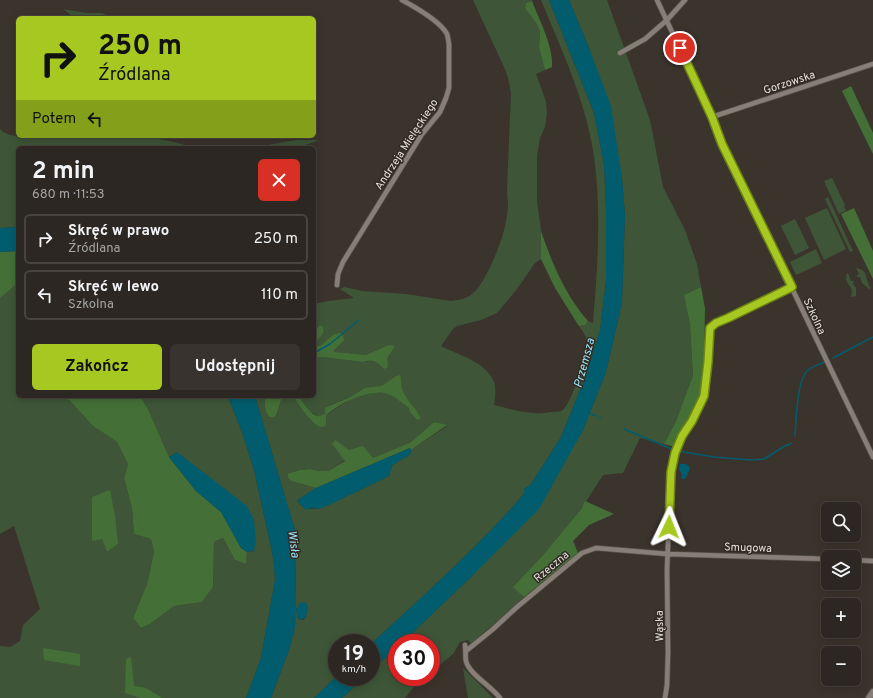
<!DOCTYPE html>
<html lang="pl">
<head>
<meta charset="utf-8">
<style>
  body { margin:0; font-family:Overpass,sans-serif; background:#38332f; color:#f1f3f6; height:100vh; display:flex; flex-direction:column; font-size:15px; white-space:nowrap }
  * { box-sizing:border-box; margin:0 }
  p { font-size:13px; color:#a6a5a5 }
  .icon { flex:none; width:22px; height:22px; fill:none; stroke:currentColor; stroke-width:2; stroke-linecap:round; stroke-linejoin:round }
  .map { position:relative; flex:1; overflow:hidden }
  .sheet { position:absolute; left:16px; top:146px; width:300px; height:252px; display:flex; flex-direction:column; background:#2c2722; border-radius:6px; box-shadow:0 2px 10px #0003,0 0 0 1px #484440 }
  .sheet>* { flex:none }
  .banner { position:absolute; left:16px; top:16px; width:300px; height:122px; border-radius:6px; box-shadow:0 2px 10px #0003,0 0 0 1px #484440; background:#a6c821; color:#111; overflow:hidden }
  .controls { position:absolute; left:821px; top:502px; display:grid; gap:8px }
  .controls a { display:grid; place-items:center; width:40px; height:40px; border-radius:6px; background:#2c2722; box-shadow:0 2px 10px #0003,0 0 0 1px #484440; font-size:20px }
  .speed { position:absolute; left:328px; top:634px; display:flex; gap:8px; font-size:20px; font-weight:700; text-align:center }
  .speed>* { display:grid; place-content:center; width:52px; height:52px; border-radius:50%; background:#2c2722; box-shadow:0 2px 10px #0003,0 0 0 1px #484440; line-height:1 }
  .speed small { font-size:10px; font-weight:400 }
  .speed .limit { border:6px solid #d22; background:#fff; color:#111 }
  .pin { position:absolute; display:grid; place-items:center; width:34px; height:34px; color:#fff; margin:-17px; border:2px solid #fff; border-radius:50%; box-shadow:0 1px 4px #0007 }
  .me { position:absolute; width:44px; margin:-22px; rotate:2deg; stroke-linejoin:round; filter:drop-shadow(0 0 3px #0008) }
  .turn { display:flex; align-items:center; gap:14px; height:84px; padding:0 16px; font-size:18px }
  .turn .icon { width:52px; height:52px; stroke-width:2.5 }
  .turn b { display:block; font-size:28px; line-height:34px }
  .then { display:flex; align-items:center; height:38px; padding:0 16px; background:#0003; gap:8px; font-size:15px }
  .round { display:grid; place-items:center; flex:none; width:42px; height:42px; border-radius:6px; background:#38332f }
  .head { display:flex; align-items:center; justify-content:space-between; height:68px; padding:0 16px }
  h1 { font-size:24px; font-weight:700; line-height:30px }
  .button { display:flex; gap:8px; margin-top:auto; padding:8px 16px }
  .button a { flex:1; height:46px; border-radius:6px; background:#a6c821; color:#111; font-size:16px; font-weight:700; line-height:46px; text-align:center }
  .button a+a { background:#38332f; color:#f1f3f6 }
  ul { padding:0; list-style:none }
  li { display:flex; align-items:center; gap:12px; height:50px; margin:0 8px 6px; padding:0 8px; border:2px solid #484440; border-radius:6px }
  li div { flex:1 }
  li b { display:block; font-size:15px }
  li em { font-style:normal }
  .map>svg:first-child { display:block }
  .green { fill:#3e5637; fill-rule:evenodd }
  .forest { fill:#447038 }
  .water { fill:#015d6e }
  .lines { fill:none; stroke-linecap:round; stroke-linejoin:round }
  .stream { stroke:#015d6e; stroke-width:1.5 }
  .minor-casing { stroke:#58524c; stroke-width:6 }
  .tertiary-casing { stroke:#58524c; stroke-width:8 }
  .minor { stroke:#877f77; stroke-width:4.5 }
  .tertiary { stroke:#877f77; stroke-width:5.5 }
  .route-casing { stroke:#6c8215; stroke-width:10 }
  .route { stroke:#a6c821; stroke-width:7 }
  .labels { text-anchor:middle; stroke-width:3; stroke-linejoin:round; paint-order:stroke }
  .street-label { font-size:11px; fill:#e4e0db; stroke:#312a23 }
  .water-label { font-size:12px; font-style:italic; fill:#9ce4f7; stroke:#312a23 }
</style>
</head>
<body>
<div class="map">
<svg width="873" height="698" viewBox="0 0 873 698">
  <rect width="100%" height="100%" fill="#3b342d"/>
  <!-- green -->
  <path class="green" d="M473 0H532V1L526 3 537 24 540 32 539 48 545 70 536 74 543 93 546 102 547 113 545 127 540 138 537 156V202L541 230V259L535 263 517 289 497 313 481 320 457 326 453 329 441 346C458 355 484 361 493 380 497 387 495 397 494 405 507 408 519 412 533 413 539 414 545 413 551 412 555 412 560 412 563 410 570 405 588 355 588 345 588 338 582 331 579 326 582 326 586 324 588 321L593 323C598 263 603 194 590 135 580 88 559 44 541 0H549L594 113 604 165 606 208V281L600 330 585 378 561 437 531 484 524 489V494C477 548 423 596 371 644V643H337V676L314 698H271L290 647 295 627 296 555 295 530 255 396H265C265 404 264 411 269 417H275L277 413 282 397 293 396 311 420 325 421 326 415 351 399 363 394 382 392 388 394 399 400 409 408 410 412 417 420 421 419 404 393 402 390 400 382 393 377 386 384 381 386 362 390 355 395 330 405 325 413 322 416H318L309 411 300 398V396H314V358L322 357 363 362C369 360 374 361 379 364L387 363 386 346 366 355 347 353 333 352V335L320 346 314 348V304L328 301 354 298 340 289 344 287 362 291 406 294 451 301C459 300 466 299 472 294 478 290 481 283 485 277 496 257 507 229 508 206 508 201 507 196 507 190L511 93 508 78 505 69ZM434 422 447 426 411 450 410 455 397 462 392 466 389 476 383 479 341 499 319 509H305L297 501 302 497 316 488 291 481 290 473 300 470 310 469 319 471H328L345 460 332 444 373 458 411 442ZM308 606 306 617 303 620 298 619 296 609Z
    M569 0H607L650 120 663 187 685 230 697 264 701 287 684 295 690 325 693 375 676 421 664 444 640 438 623 473 603 475 582 508 543 555 514 586 524 597 471 644 468 640 460 642 453 654 431 672V643H402L472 576 583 430 606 372 622 303 625 215 622 178 589 48Z
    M63 9 86 13H102L109 16C101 20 80 19 71 15 68 13 66 11 63 9Z
    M0 129 3 132 10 135 25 138 31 136H42V139C60 138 79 138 98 137 130 136 162 136 193 148H103V147L91 148H18V227L0 228Z
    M295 140H319L297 148H252Z
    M832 178 845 205 844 206 846 211 839 214 824 181Z
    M828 197 853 251 850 252 825 199Z
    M827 208 846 249 824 260 805 218Z
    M795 219 809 248 795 255 781 226Z
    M816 249 822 263 796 275 790 262Z
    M856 268C870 270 864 280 871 288L869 289 862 283 860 277H857V275L859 274Z
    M847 273H848L851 281H854L853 284 856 288V296L851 297 852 290 846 280Z
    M18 283V396H64L70 401 93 426 117 442 128 464 124 478 132 508 134 534 151 539 154 552 147 584 133 618 141 628 150 624 174 606 202 602 213 587 214 542 223 538 235 560 246 564 247 552 254 551 177 452 169 457 148 409 140 396H228L244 438 254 470 271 547 274 564 275 580 261 658 246 698H0V646L10 647 20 641 23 625 40 609 14 526 0 534V298ZM102 538 118 544 107 552Z
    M397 647V677H425L417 683 405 698H342L365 677H371V671Z
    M463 668 493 698H468Z"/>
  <!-- forest -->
  <path class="forest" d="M532 1C539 19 554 48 552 67L545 70 539 48 540 32 537 24 525 8 526 3Z
    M851 86 873 133V154L842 91Z
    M854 208 873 251V279L841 214Z
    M541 231C552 263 565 295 588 321L585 325 579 326 577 323 555 288 541 259Z
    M18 251V283L0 298V252Z
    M701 287 705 308 704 360 698 408 684 429 675 447 664 444 676 421 693 375 690 325 684 295Z
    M319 326H322C326 334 320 337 314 343V334Z
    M340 333 343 336 344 340 334 350V352L347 353 366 355 386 346 392 345 394 346V348L387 358 388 367 384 369C378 362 372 359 363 362L322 357 314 358V348L321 345 333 335Z
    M400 375C402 380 400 386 403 391 408 402 417 409 421 419L417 420C414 416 409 413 409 408 401 402 393 395 384 393 381 392 378 393 374 393 356 395 340 404 326 415V423L325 426C324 426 323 427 322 427 314 427 297 403 293 396H300V398C306 406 315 423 325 413V408C334 403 345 400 354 395 358 393 361 390 365 388 370 387 376 387 381 386 389 383 390 377 400 375Z
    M64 396H140L148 409 169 457 196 491 221 512 241 548 247 552 246 564 235 560 223 538 214 542 213 587 202 602 174 606 150 624 141 628 133 618 147 584 154 552 151 539 134 534 132 508 124 478 128 464 117 442 93 426 70 401Z
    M265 396H292L282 397 277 413 275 417H269C264 411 265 404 265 396Z
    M434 422 447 425 411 450 410 448 316 488 291 481 288 477V474L290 473 300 470 310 469 319 471H328L345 461 332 444 335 440 349 450 363 446 373 458 411 442Z
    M110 490 115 516 118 544 107 552 102 539 92 541V497Z
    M585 501 614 514 589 525 573 541 578 553 524 597 513 587 543 555 582 508Z
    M43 648 80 654V666L44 660Z
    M131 657 134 686 146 688 162 698H141L125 693 126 659Z"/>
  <!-- water -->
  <path class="water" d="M549 0H569L589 48 611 106 622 178 625 215 622 303 606 372 583 430 539 509 472 576 402 643H397V647L371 671V644C423 596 477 548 524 494V489L531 484 561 437 585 378 600 330 606 281V208L604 165 594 113Z
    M18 227V251L0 252V228Z
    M228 396H255L295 530 296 555 295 627 290 647 271 698H246L261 658 275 580 274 564 271 547 254 470 244 438Z
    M410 448 411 450 410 455 397 462 392 466 389 476 383 479 329 505 319 509 311 508 307 510 305 509 297 501 302 497 316 488Z
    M177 452 247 506 254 520 256 539 254 551 247 552 241 548 221 512 196 491 169 457Z
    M680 464H686L690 467 688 474 685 479H682L681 476 682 475 679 469Z
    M304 602C310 605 307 611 306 617 303 619 301 620 298 619L296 609 300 603Z
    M337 676V677H365L342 698H314Z"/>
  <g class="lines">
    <!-- stream -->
    <path class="stream" d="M314 353 330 344 359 320
      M833 358 873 337
      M588 413 596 416
      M599 418H601
      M624 429 674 450
      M795 436C796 421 797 381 807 371 811 367 819 365 824 362
      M678 451 714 457 751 460 764 459 783 447 790 444 791 443"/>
    <!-- minor casing -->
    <g class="minor-casing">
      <path id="minor" d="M657 0 712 117 722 144 753 207 873 457
        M620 53 645 39 667 20 685 0
        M712 117 873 64
        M337 285 338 274 343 262 422 134 440 112 446 98 449 88V46C449 42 448 38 447 34 440 21 415 7 402 0
        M854 560 873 561
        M465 645C466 650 465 656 466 661 469 674 491 686 500 698
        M466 651 492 630 517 607 582 553 596 548 668 554 828 559
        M665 698 667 685 668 653 667 570 671 472 675 453 682 436 692 421 704 396 708 362 710 328 716 323 728 318 792 287"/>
    </g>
    <!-- tertiary casing -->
    <g class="tertiary-casing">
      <path id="tertiary" d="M869 698 873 692"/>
    </g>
    <!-- minor -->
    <use href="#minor" class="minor"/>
    <!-- tertiary -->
    <use href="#tertiary" class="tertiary"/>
  </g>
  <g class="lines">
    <!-- route casing -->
    <g class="route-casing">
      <path id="route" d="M669 527 671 472 675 453 682 436 692 421 704 396 708 362 710 328 716 323 728 318 792 287 722 144 712 117 680 48"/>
    </g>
    <!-- route -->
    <use href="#route" class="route"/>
  </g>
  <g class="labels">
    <!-- street labels -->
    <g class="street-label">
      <text transform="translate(789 82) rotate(-18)" y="4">Gorzowska</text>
      <text transform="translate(406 144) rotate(-57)" y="4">Andrzeja Mielęckiego</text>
      <text transform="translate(815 316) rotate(65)" y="4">Szkolna</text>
      <text transform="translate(748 547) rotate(2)" y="4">Smugowa</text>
      <text transform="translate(551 566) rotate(-40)" y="4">Rzeczna</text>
      <text transform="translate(659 626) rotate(-91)" y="4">Wąska</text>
    </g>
    <!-- water labels -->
    <g class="water-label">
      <text transform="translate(584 363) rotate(-75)" y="4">Przemsza</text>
      <text transform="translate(294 544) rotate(82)" y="4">Wisła</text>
    </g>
  </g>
</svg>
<div class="controls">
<a><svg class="icon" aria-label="search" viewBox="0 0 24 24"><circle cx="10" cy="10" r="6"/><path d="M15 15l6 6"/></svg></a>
<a><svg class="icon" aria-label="layers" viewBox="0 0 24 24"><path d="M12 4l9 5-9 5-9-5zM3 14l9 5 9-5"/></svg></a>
<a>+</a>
<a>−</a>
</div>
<div class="speed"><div>19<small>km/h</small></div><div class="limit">30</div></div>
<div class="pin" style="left:680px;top:48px;background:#d93025"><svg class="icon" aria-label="arrive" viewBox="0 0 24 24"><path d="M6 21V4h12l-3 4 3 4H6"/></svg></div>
<svg class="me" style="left:669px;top:527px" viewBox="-20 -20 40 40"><path d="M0-17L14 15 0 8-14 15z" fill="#a6c821" stroke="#fff" stroke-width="4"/></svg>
<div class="banner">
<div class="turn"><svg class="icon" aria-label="right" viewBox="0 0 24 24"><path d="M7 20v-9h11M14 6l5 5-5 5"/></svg><div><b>250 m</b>Źródlana</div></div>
<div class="then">Potem<svg class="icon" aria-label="left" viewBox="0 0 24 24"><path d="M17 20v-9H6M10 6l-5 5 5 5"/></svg></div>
</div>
<section class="sheet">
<div class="head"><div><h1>2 min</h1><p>680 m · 11:53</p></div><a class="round" style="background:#d93025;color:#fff"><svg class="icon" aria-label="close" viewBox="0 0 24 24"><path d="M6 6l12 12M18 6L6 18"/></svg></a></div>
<ul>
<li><svg class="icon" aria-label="right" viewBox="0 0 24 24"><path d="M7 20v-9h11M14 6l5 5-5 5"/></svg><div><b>Skręć w prawo</b><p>Źródlana</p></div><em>250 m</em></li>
<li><svg class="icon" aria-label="left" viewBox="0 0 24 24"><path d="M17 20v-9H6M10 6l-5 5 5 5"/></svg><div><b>Skręć w lewo</b><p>Szkolna</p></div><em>110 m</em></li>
</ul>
<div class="button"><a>Zakończ</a><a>Udostępnij</a></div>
</section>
</div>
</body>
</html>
